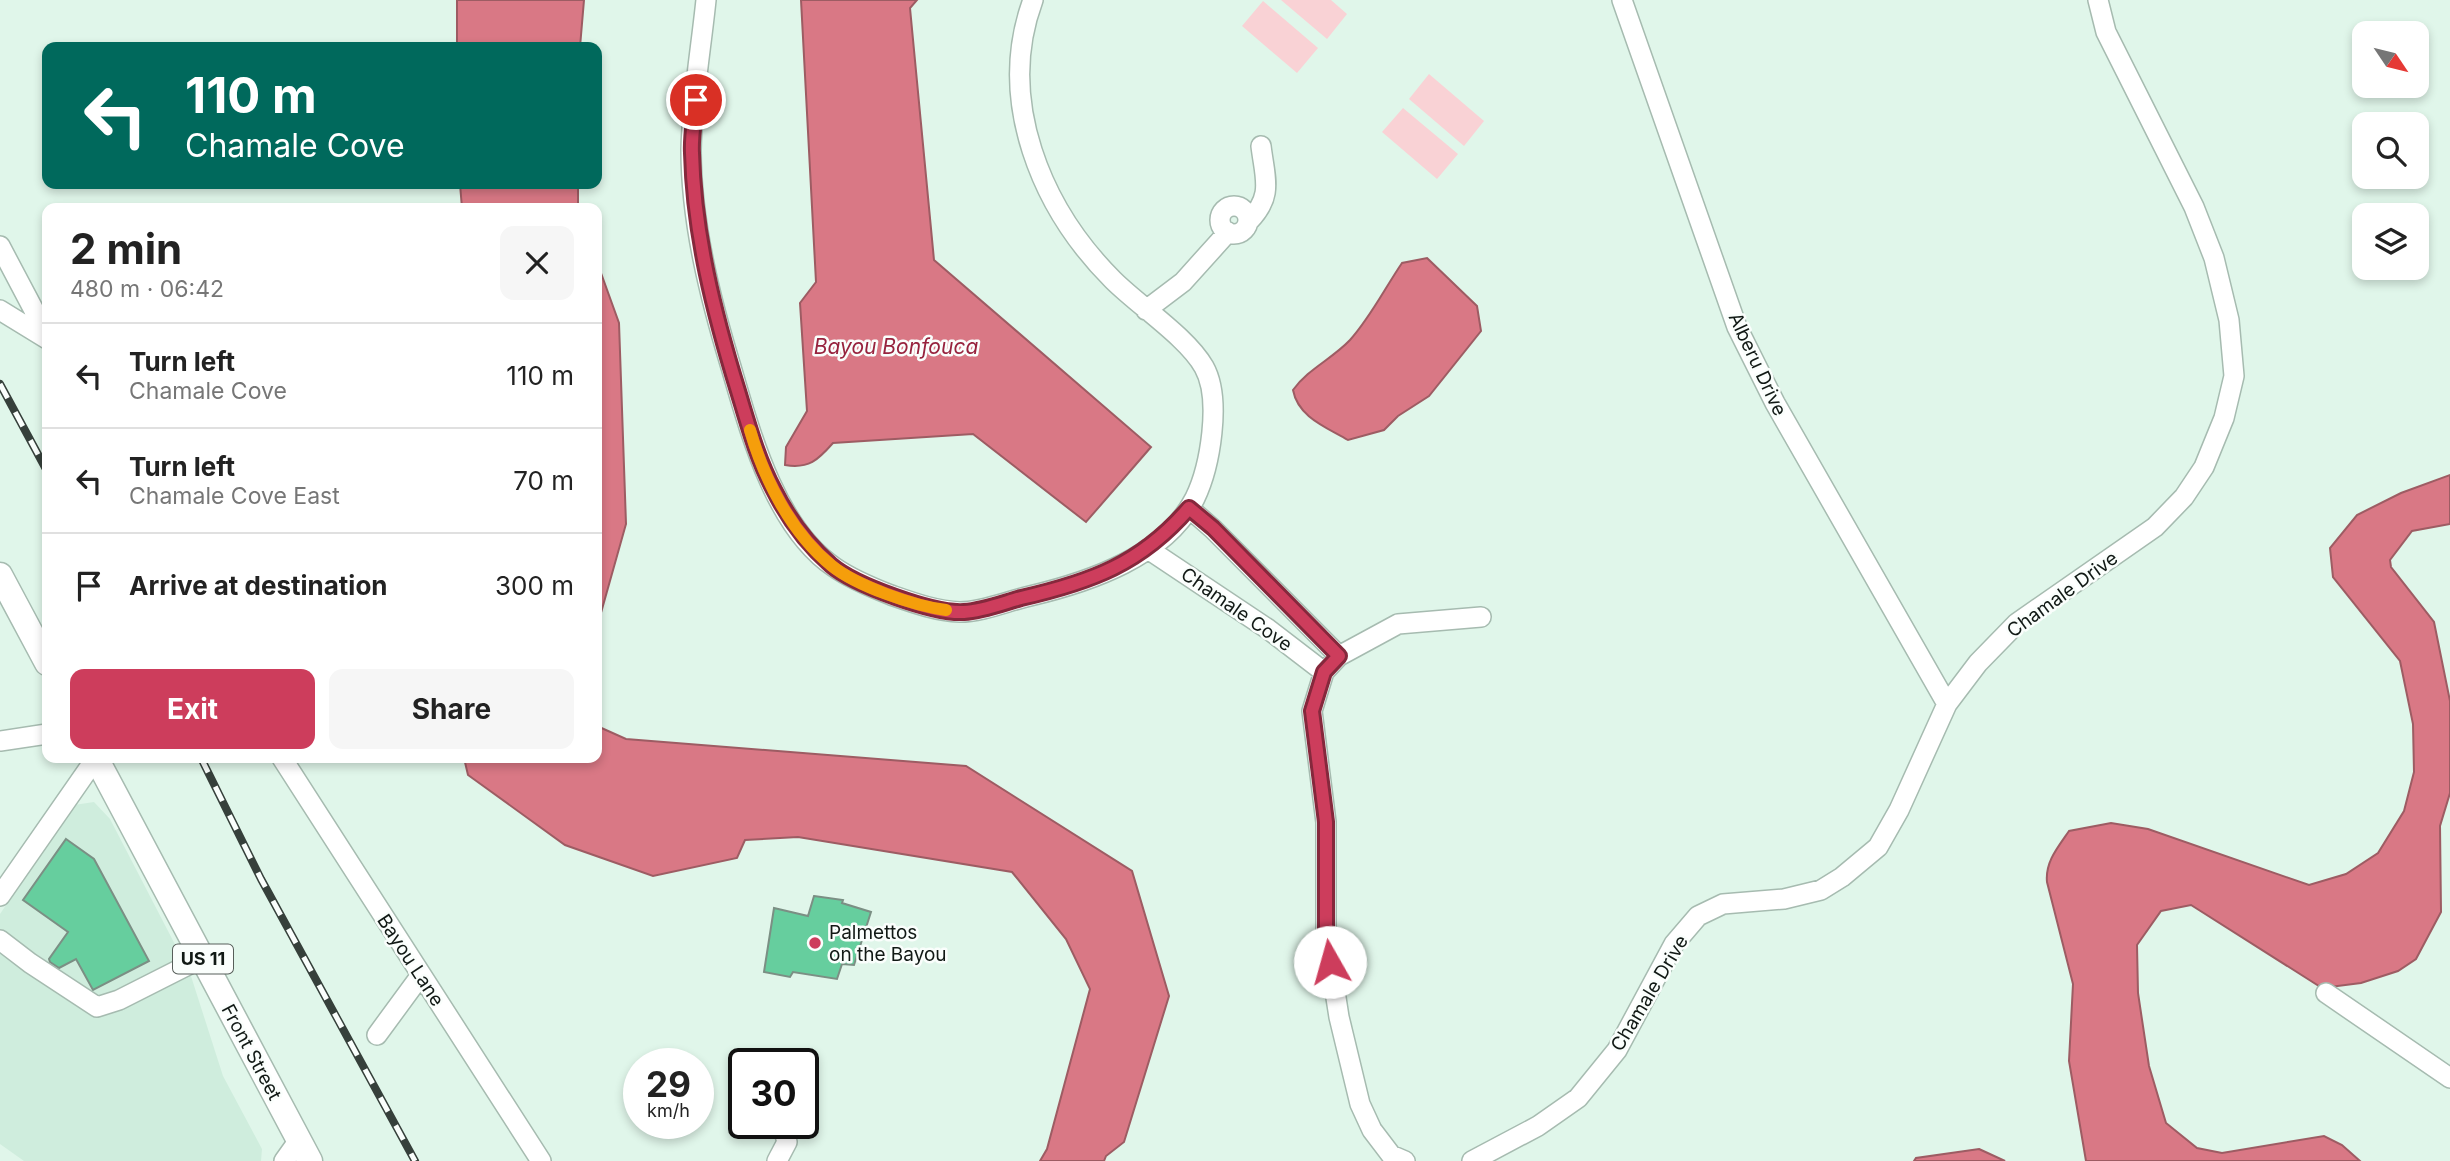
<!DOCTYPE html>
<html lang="en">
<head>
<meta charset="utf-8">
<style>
  body { margin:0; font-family:Inter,sans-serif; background:#f6f6f6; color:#222; height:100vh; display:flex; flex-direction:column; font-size:26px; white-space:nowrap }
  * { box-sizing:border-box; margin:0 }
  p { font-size:23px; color:#767676 }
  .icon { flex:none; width:38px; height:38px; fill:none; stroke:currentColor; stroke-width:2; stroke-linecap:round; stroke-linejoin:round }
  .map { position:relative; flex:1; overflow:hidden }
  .panel { position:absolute; left:42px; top:203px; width:560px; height:560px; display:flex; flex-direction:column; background:#fff; border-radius:14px; box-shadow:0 4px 10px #0003 }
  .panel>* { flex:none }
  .banner { position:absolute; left:42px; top:42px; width:560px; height:147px; border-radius:14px; box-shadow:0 4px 10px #0003; background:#00695c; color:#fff; overflow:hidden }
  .needle { width:46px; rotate:125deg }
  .buttons { position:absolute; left:2352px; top:21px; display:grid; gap:14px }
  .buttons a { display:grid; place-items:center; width:77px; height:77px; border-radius:14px; background:#fff; box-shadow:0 4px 10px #0003; font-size:35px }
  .speed { position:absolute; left:623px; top:1048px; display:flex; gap:14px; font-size:35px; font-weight:700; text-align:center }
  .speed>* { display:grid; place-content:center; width:91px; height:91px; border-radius:50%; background:#fff; box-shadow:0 4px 10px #0003; line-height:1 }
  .speed small { font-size:18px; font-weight:400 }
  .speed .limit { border:4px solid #111; border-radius:10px; background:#fff; color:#111 }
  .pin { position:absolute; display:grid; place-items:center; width:60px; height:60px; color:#fff; margin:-30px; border:4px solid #fff; border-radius:50%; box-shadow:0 2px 7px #0007 }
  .me { position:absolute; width:77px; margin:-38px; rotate:353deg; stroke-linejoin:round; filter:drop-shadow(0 0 5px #0008) }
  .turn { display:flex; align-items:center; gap:24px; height:147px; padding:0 28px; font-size:32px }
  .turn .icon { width:91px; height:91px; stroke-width:2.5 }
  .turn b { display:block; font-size:49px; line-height:60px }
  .round { display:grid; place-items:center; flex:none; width:74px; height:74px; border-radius:14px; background:#f6f6f6 }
  .summary { display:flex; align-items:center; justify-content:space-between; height:119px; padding:0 28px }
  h1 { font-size:42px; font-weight:700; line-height:52px }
  .action { display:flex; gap:14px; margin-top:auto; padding:14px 28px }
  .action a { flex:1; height:80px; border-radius:14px; background:#cd3d5c; color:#fff; font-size:28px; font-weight:700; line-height:80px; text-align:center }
  .action a+a { background:#f6f6f6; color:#222 }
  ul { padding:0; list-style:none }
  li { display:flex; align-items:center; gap:21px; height:105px; padding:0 28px; border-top:2px solid #e0e0e0 }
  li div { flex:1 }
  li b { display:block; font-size:26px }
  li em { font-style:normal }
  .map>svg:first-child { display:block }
  .built { fill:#cfeddd }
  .green { fill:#f9d2d5 }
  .water { fill:#d97885; stroke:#9d5c63; stroke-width:2 }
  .building { fill:#66ce9e; stroke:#7b8f84; stroke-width:2 }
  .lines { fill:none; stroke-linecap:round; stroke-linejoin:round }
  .minor-casing { stroke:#a6bbb0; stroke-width:22 }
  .major-casing { stroke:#a6bbb0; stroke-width:27 }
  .minor { stroke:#fff; stroke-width:19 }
  .major { stroke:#fff; stroke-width:24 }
  .rail-casing { stroke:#36403b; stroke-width:8 }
  .rail { stroke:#fafefc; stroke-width:5; stroke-dasharray:16; stroke-linecap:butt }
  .route-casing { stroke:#85283c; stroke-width:18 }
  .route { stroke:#cd3d5c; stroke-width:12 }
  .slow { stroke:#f59e0b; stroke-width:12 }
  .poi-dot { fill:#cd3d5c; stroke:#fafefc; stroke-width:2.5 }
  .labels { text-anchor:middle; stroke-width:5; stroke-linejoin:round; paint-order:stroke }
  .shield { fill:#fafefc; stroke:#575e5a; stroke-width:2 }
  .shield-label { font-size:18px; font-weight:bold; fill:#111915 }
  .street-label { font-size:19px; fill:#111915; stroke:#fafefc }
  .poi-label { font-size:19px; fill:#111915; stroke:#fafefc; text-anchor:start }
  .water-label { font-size:21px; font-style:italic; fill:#97233e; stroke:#fafefc }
</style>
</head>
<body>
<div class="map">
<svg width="2450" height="1161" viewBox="0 0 2450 1161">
  <rect width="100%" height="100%" fill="#e0f6ea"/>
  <!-- built -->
  <path class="built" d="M94 802 110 819 182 958 100 998 0 929V914L74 805Z
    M0 948 94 1016 190 973 223 1076 262 1149 261 1161H24L0 1144Z"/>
  <!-- green -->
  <path class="green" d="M1281 0H1331L1347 14 1327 39Z
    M1263 1 1318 48 1297 73 1242 26Z
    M1429 74 1484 121 1464 146 1409 99Z
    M1403 108 1458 154 1437 179 1382 132Z"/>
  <!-- water -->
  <path class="water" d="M457 0H584L580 47H457Z
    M801 0H917L910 8 934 260 1151 447 1086 522 973 434 833 443C818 460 809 469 785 465L786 447 807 411 800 303 816 282Z
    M460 184H578V208H462Z
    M1427 258 1477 306 1481 331 1429 396 1398 416 1384 430 1348 440C1326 427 1298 417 1293 390 1308 369 1332 359 1350 340 1370 318 1385 288 1402 263Z
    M597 262 619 323 626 524 597 627Z
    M2450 475V524L2412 531 2390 560 2391 567 2434 622 2450 701V793L2440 826 2441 912 2416 959 2398 971 2361 983 2322 988 2191 905 2161 911 2137 945 2138 993 2149 1066 2166 1123 2197 1148 2222 1153 2324 1136 2342 1145 2360 1161H2086L2069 1061 2073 984 2047 882C2045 862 2058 847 2069 831L2111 823 2148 829 2309 885 2346 874 2378 853 2404 811 2414 772 2413 724 2400 661 2333 577 2330 548 2357 515 2401 493Z
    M597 726 626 739 966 766 1132 871 1169 996 1124 1142 1106 1156 1104 1161H1040L1047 1149 1090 989 1066 939 1012 872 798 837 745 840 737 858 653 876 565 845 468 775 464 758H597Z
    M1979 1149 2005 1161H1914L1916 1158Z"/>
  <!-- building -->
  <path class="building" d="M66 839 94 859 149 961 93 990 76 959 59 968 50 962 49 959 68 932 23 900Z
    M814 896 843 900 842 903 871 912 854 965 842 964 837 979 793 972 790 977 764 972 774 908 808 916Z"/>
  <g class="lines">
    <!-- minor casing -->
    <g class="minor-casing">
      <path id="minor" d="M706 0C701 49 692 100 691 150 691 222 710 298 731 367 750 432 775 527 834 567 851 579 873 588 891 595 914 603 936 611 960 612 982 612 1008 601 1030 596 1089 582 1165 557 1195 498 1210 467 1222 399 1204 367 1187 337 1139 306 1113 280 1041 208 996 100 1033 0
        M1622 0 1737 327 1775 403 1947 704
        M1220 220a14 14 0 1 1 28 0a14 14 0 1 1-28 0Z
        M1248 222C1274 196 1265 179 1261 146
        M0 246 47 335
        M0 310 47 339
        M1146 310 1183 282 1228 232
        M1189 508 1213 529 1339 656
        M1148 549 1268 629 1324 672
        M0 741 47 734
        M282 758 541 1161
        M0 896 96 758
        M0 940 30 963 97 1007 119 1000 202 958
        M2326 993 2450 1078
        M377 1035 421 975
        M284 1161 299 1140
        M777 1161 787 1142 782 1124
        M1405 1161 1391 1155 1372 1130 1360 1104 1339 1017 1326 934V822L1312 711 1324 672 1339 656 1398 624 1481 617
        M1472 1161 1538 1126 1578 1098 1617 1050 1674 944 1698 916 1723 904 1784 899 1821 890 1842 877 1878 847 1899 810 1947 704 1978 663 2017 623 2155 527 2184 497 2204 467 2224 418 2234 376 2229 320 2214 258 2194 207 2106 32 2098 0"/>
    </g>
    <!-- major casing -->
    <g class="major-casing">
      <path id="major" d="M0 575 47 663
        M96 758 310 1161"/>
    </g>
    <!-- minor -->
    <use href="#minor" class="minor"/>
    <!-- major -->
    <use href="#major" class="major"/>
    <!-- rail casing -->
    <g class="rail-casing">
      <path id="rail" d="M0 384 47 471
        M201 758 261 879 415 1161"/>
    </g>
    <!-- rail -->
    <use href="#rail" class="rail"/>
  </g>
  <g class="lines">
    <!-- route casing -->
    <g class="route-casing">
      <path id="route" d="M696 100C695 117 691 135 692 153 694 234 714 313 738 391 748 424 757 458 774 490 788 518 807 544 831 565 854 585 934 614 964 612 983 611 1003 603 1021 598 1091 582 1141 564 1189 508L1213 528 1339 656 1324 672 1312 711 1326 822V934L1330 962"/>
    </g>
    <!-- route -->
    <use href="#route" class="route"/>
    <!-- slow -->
    <path class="slow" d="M750 430C764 479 791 533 832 566 857 586 914 606 946 610"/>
  </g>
  <!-- markers -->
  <circle class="poi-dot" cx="815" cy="943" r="7"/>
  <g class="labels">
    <!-- shield labels -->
    <rect class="shield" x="173" y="944.5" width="60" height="29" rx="5"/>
    <g class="shield-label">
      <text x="203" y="965">US 11</text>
    </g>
    <!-- street labels -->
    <g class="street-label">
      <text transform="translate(1758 364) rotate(65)" y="7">Alberu Drive</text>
      <text transform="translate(2062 594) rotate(-36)" y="7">Chamale Drive</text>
      <text transform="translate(1237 609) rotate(35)" y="7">Chamale Cove</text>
      <text transform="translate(411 960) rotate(57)" y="7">Bayou Lane</text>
      <text transform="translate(1649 993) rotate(-59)" y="7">Chamale Drive</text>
      <text transform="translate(252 1052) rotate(62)" y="7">Front Street</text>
    </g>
    <!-- poi labels -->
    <g class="poi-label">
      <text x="829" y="939">Palmettos<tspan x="829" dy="22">on the Bayou</tspan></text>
    </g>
    <!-- water labels -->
    <g class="water-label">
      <text x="896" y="354">Bayou Bonfouca</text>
    </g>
  </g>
</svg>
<div class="buttons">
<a><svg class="needle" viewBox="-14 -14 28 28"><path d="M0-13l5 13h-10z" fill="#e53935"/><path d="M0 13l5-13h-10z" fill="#767676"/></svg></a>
<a><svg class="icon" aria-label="search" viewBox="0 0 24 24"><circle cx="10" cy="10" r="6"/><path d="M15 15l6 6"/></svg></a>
<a><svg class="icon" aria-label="layers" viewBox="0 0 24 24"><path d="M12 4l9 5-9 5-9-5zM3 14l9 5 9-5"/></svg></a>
</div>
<div class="speed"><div>29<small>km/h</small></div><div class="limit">30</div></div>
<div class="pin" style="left:696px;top:100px;background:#d93025"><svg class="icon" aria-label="arrive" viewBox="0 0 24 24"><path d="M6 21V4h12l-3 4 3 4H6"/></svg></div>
<svg class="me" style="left:1330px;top:962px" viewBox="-20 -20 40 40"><circle r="19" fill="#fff"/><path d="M0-13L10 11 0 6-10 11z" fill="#cd3d5c"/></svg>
<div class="banner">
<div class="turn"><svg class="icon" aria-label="left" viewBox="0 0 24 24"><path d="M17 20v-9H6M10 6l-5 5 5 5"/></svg><div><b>110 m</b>Chamale Cove</div></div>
</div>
<section class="panel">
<div class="summary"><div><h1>2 min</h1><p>480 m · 06:42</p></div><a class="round"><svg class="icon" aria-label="close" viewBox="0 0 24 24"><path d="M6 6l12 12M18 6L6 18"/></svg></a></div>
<ul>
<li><svg class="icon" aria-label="left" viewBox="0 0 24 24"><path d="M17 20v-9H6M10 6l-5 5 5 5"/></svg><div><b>Turn left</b><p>Chamale Cove</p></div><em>110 m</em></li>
<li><svg class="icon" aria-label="left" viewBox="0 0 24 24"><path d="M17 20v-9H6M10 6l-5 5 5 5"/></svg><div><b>Turn left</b><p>Chamale Cove East</p></div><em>70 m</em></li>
<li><svg class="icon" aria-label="arrive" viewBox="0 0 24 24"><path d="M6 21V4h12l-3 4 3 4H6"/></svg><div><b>Arrive at destination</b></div><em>300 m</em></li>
</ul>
<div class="action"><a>Exit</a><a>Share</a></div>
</section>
</div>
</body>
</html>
